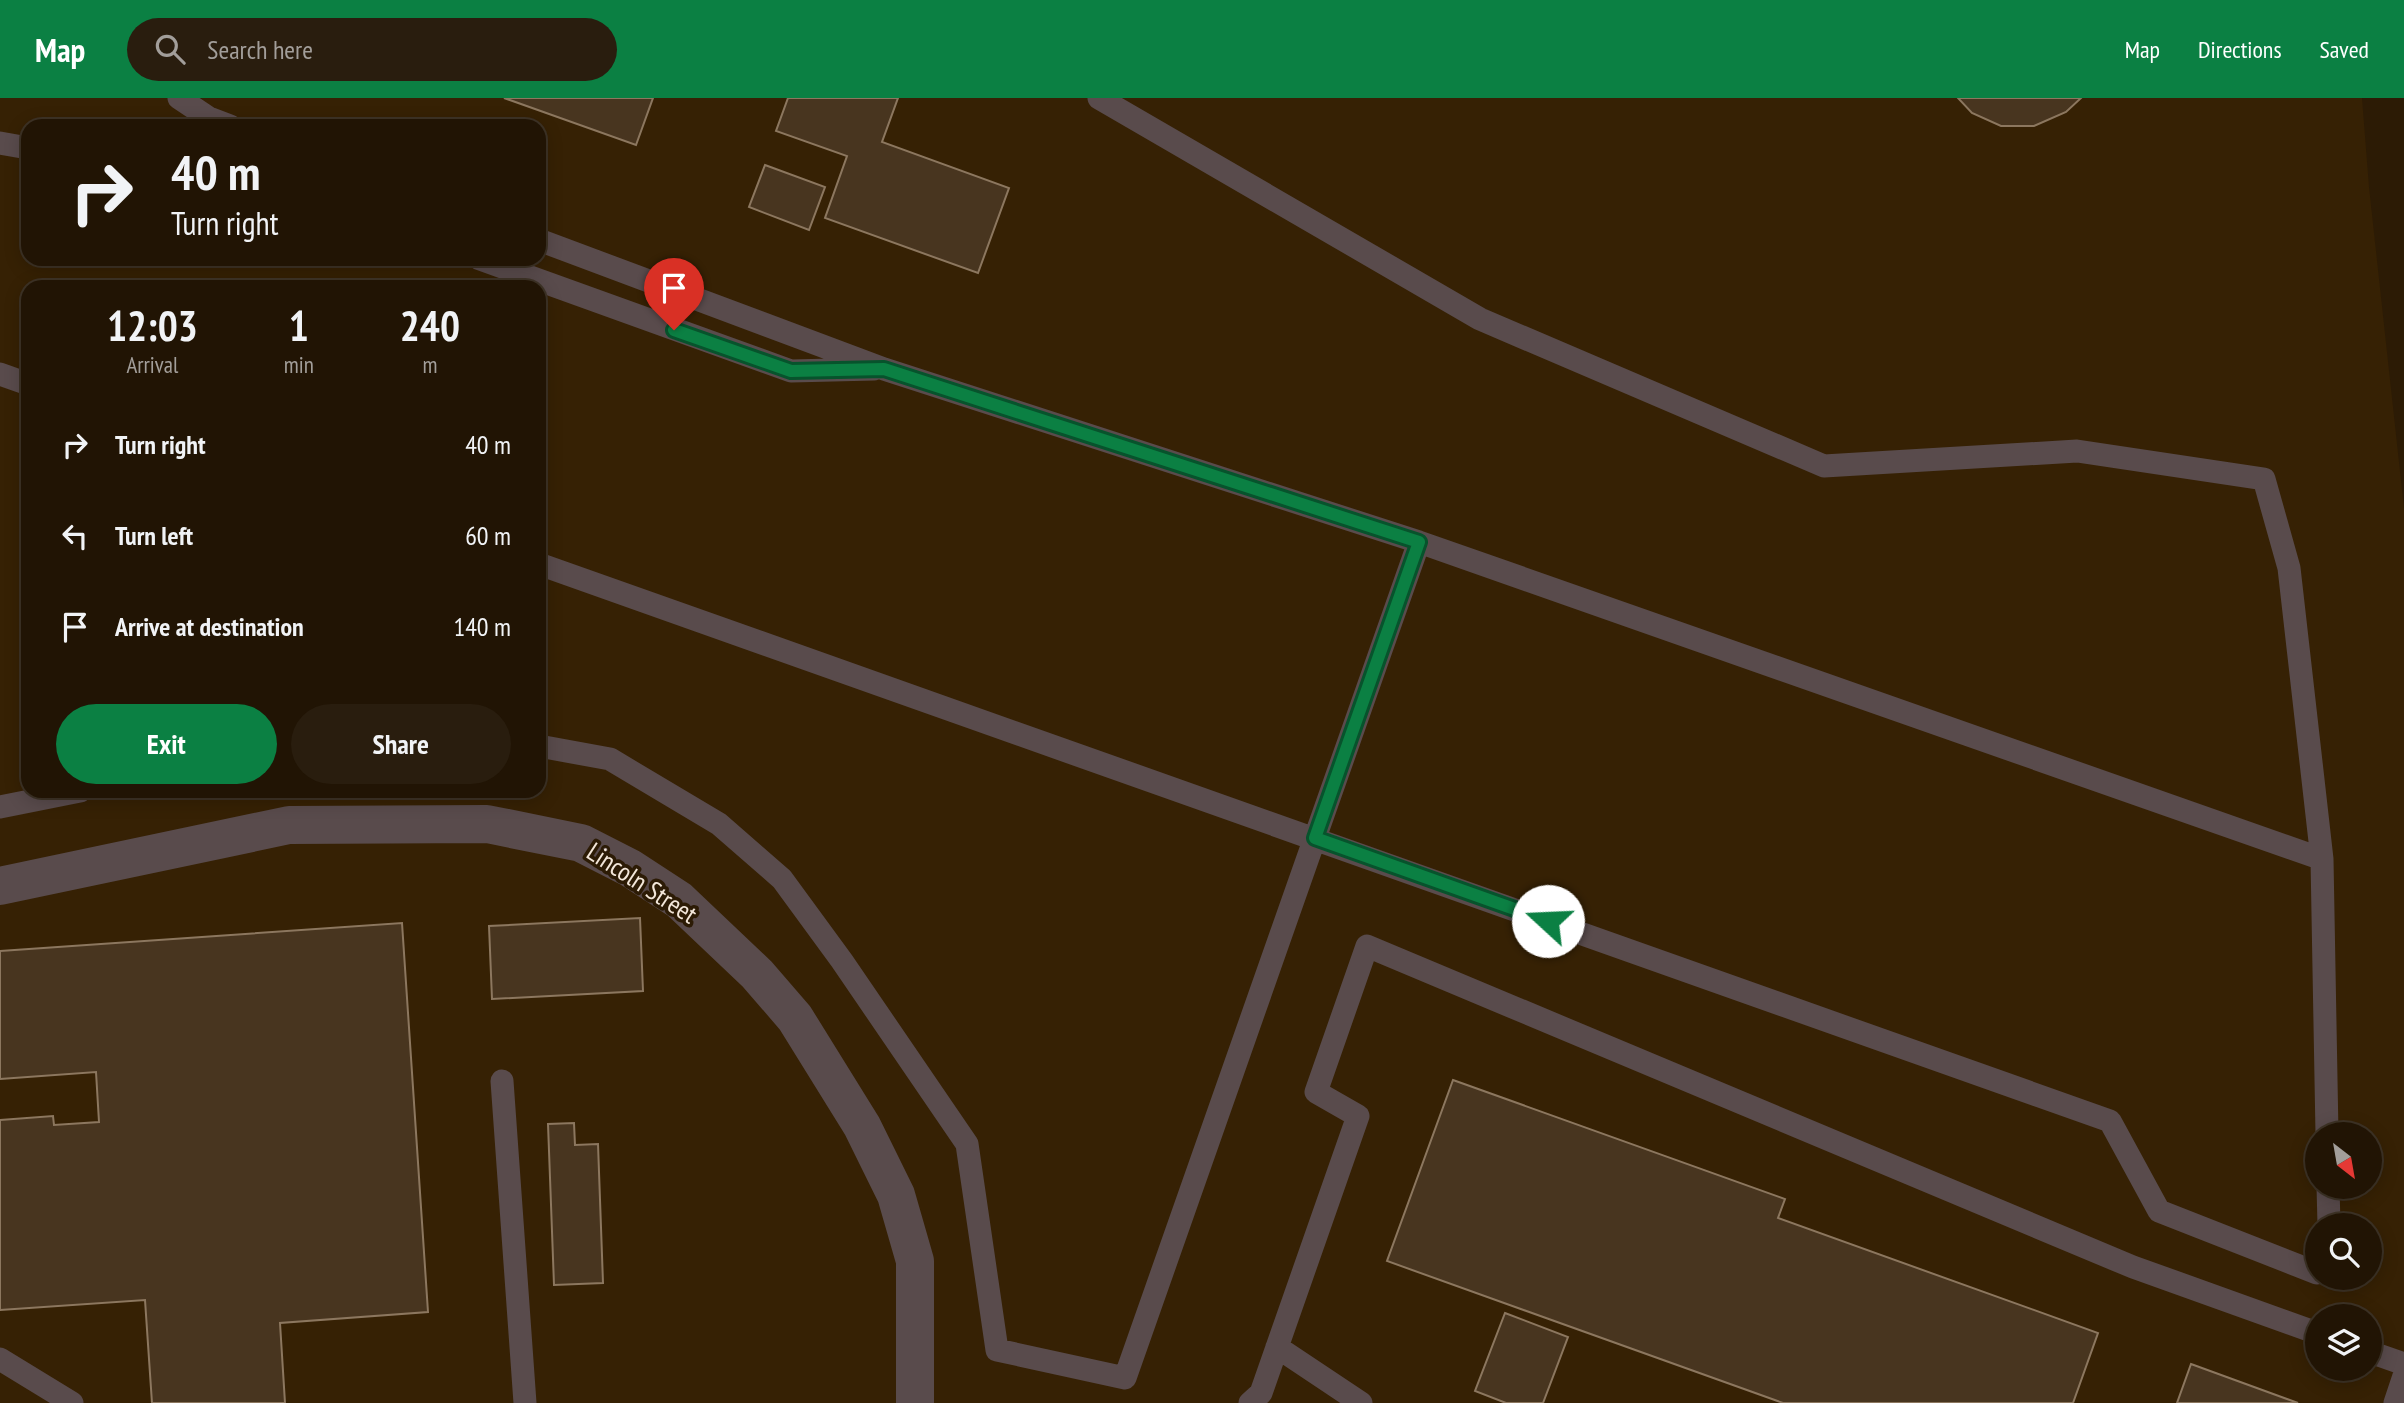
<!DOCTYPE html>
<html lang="en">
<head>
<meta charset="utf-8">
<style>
  body { margin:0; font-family:"PT Sans Narrow",sans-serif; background:#291d0e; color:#f1f3f6; height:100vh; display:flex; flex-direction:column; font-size:26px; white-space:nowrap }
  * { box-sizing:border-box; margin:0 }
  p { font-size:23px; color:#a29e9a }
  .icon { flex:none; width:38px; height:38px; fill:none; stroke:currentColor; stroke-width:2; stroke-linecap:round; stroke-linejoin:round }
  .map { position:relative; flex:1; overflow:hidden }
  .side { position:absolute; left:21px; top:182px; width:525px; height:518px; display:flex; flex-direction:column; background:#211404; border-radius:21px; box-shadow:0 4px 18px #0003,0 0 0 2px #3e3326 }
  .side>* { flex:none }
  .banner { position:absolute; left:21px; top:21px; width:525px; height:147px; border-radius:21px; box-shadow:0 4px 18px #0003,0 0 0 2px #3e3326; background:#211404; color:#f1f3f6; overflow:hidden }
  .needle { width:46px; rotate:149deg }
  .fabs { position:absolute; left:2305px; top:1024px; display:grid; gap:14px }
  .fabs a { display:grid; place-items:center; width:77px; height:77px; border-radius:50%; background:#211404; box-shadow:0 4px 18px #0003,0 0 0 2px #3e3326; font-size:35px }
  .pin { position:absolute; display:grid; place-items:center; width:60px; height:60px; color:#fff; margin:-72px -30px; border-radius:50% 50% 50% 0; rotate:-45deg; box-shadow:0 0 7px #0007 }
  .pin .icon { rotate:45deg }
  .me { position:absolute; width:77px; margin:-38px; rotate:290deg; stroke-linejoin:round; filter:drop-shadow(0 0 5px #0008) }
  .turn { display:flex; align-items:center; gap:24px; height:147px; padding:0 35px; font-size:32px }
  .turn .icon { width:91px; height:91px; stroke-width:2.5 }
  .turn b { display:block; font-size:49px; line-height:60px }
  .eta { display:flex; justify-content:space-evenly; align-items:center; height:119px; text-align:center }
  .eta b { font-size:42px; font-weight:800; line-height:49px }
  .button { display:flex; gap:14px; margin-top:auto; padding:14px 35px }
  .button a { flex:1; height:80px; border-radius:42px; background:#0b8043; color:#fff; font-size:28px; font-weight:800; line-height:80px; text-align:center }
  .button a+a { background:#291d0e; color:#f1f3f6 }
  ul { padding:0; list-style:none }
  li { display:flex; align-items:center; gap:21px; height:91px; padding:0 35px }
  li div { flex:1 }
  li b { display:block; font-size:26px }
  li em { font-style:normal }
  header { display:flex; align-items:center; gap:42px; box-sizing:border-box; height:98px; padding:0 35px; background:#0b8043; color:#fff }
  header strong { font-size:33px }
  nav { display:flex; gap:38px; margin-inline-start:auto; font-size:24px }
  .search { width:490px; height:63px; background:#291d0e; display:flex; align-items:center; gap:18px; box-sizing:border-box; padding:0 24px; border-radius:38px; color:#a29e9a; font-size:26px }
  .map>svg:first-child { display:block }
  .built { fill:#362104; fill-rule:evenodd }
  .building { fill:#48351f; stroke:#8c775f; stroke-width:2 }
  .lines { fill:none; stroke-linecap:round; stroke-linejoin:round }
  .lane { stroke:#594b4c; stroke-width:23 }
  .street { stroke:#594b4c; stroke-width:38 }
  .route-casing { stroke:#07532c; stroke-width:18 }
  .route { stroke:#0b8043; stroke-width:12 }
  .labels { text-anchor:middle; stroke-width:7; stroke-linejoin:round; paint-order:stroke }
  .street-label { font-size:26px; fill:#f3e7da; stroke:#2c1b05 }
</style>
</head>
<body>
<header>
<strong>Map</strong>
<div class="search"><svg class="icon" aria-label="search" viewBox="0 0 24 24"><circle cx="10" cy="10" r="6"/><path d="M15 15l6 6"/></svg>Search here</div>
<nav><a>Map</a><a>Directions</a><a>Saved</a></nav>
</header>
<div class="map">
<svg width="2404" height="1305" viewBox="0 0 2404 1305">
  <rect width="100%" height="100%" fill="#2c1b05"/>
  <!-- built -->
  <path class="built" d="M0 0H2362L2369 89 2404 410V1305H0ZM28 28H539V161H28ZM28 189H539V693H28ZM2317 1036H2370V1088H2317ZM2317 1127H2370V1180H2317ZM2317 1218H2370V1270H2317Z"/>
  <!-- building -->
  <path class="building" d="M504 0H653L636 47Z
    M788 0H898L882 44 1009 90 978 175 825 120 847 58 776 33Z
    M1958 0H2081L2066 14 2034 28H2001L1972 15Z
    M765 67 825 89 809 132 749 109Z
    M640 820 643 893 492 901 489 828Z
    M402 825 428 1214 280 1225 285 1305H152L145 1202 0 1212V1022L53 1018 54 1027 99 1024 96 974 0 981V853Z
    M1453 982 1785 1101 1778 1120 2098 1235 2073 1305H1783L1387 1163Z
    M574 1025 575 1047 598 1046 603 1185 554 1187 548 1026Z
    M1505 1215 1568 1239 1543 1305H1506L1475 1293Z
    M2191 1266 2298 1305H2177Z"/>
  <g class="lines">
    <!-- lane -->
    <path class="lane" d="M179 0 209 20 230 28
      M1099 0 1480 221 1824 368 2077 353 2264 381 2289 470 2322 761 2327 1036
      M0 45 28 50
      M539 142 884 271 1419 444 2322 761
      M480 161 791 273 874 271
      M0 276 28 286
      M539 466 2110 1023 2159 1113 2317 1175
      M539 648 610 661 719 726 782 781 842 863 967 1046 997 1252 1125 1280 1419 444
      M0 709 80 693
      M502 983 525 1305
      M2328 1088 2329 1127
      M1277 1249 1361 1305
      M2370 1254 2404 1266
      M0 1261 72 1305
      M1250 1305 1261 1295 1358 1018 1316 994 1367 848 2133 1169 2317 1235
      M2395 1305 2404 1278"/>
    <!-- street -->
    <path class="street" d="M0 788 289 727 487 726 581 745 630 770 679 802 757 876 795 920 862 1028 896 1097 915 1163V1305"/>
  </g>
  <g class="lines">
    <!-- route casing -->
    <g class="route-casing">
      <path id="route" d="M674 232 791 273 884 271 1419 444 1315 740 1548 823"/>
    </g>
    <!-- route -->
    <use href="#route" class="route"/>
  </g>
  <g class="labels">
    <!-- street labels -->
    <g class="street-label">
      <text transform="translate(642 785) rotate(33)" y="9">Lincoln Street</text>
    </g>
  </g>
</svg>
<div class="fabs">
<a><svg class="needle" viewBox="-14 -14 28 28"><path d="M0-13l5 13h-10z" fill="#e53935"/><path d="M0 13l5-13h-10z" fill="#a29e9a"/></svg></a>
<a><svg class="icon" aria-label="search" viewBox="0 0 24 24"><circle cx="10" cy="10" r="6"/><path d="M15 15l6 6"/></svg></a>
<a><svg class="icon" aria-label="layers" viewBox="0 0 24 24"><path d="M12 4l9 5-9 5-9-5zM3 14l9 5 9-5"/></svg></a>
</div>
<div class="pin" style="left:674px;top:232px;background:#d93025"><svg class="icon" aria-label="arrive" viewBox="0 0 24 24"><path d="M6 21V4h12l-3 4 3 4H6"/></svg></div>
<svg class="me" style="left:1548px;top:823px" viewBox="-20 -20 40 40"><circle r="19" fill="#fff"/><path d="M0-13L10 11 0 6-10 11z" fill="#0b8043"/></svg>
<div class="banner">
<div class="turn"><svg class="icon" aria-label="right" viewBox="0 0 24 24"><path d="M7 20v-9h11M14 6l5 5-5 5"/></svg><div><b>40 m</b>Turn right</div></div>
</div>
<section class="side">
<div class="eta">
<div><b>12:03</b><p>Arrival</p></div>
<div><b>1</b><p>min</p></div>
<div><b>240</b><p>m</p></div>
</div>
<ul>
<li><svg class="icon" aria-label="right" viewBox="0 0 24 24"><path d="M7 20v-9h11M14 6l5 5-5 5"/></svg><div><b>Turn right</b></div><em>40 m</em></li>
<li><svg class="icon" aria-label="left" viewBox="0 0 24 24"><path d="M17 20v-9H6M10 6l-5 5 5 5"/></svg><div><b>Turn left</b></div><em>60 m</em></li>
<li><svg class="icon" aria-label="arrive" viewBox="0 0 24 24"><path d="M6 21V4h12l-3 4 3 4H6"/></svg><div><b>Arrive at destination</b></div><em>140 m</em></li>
</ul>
<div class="button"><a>Exit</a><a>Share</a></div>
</section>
</div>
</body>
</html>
